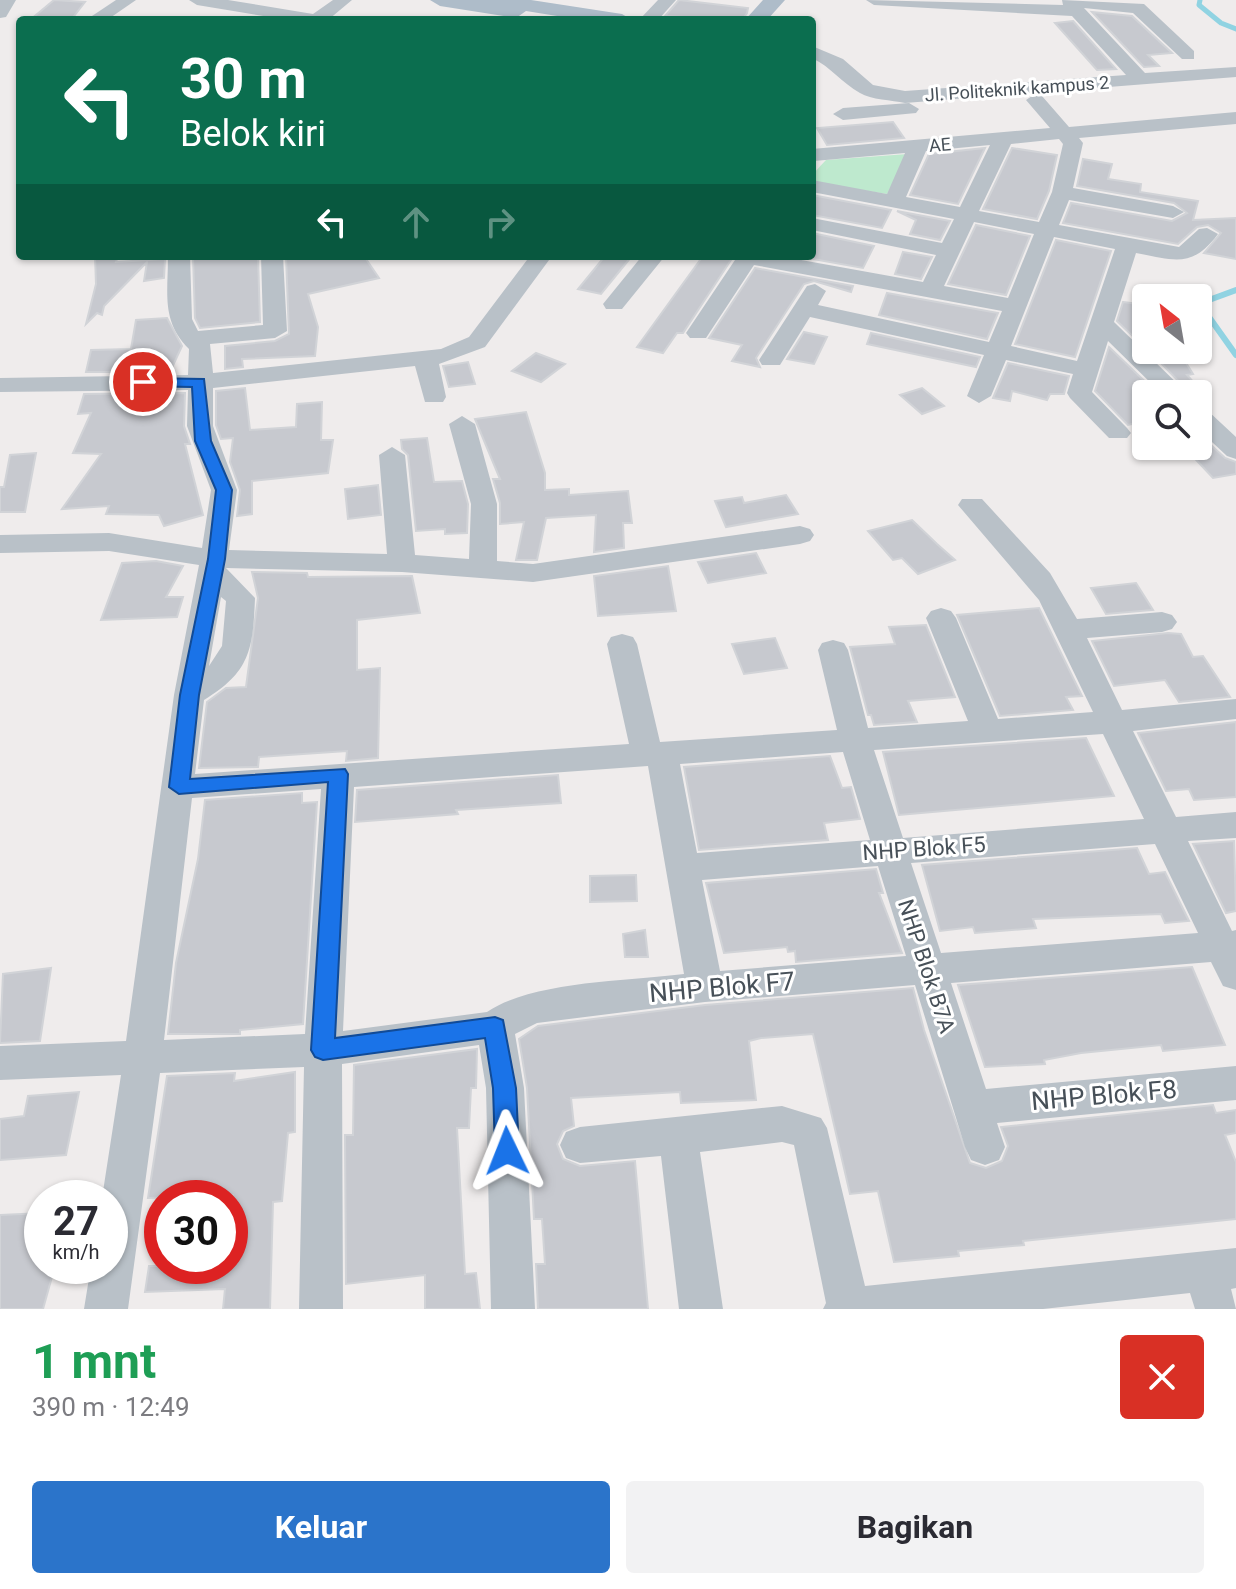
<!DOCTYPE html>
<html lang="id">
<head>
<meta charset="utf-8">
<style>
  body { margin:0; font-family:Roboto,sans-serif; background:#f2f2f3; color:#2b2b33; height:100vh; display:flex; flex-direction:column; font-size:30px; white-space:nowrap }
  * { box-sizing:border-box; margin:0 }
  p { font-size:26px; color:#7c7c81 }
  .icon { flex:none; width:44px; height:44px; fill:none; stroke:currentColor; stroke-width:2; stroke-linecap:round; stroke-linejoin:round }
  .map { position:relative; height:1309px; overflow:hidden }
  .panel { display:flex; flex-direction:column; background:#fff; flex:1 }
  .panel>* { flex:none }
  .banner { position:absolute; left:16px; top:16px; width:800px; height:244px; border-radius:8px; box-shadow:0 2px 6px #0004; background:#0b6e4f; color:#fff; overflow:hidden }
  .needle { width:52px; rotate:329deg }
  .controls { position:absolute; left:1132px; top:284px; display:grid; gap:16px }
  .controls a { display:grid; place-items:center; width:80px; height:80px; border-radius:8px; background:#fff; box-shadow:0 2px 6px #0004; font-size:40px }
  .speed { position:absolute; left:24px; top:1180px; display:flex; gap:16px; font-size:40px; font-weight:700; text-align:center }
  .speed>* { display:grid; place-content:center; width:104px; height:104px; border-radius:50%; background:#fff; box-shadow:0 2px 6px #0004; line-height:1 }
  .speed small { font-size:20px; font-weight:400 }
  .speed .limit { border:12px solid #d22; background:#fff; color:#111 }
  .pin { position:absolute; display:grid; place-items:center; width:68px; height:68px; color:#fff; margin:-34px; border:4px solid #fff; border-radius:50%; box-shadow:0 2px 8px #0007 }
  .me { position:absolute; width:88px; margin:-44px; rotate:358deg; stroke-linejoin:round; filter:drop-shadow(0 0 6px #0008) }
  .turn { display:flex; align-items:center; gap:28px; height:168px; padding:0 32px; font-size:36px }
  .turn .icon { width:104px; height:104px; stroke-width:2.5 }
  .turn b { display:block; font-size:56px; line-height:68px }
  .lanes { display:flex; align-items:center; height:76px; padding:0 32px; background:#0003; justify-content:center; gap:40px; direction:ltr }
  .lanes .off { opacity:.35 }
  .round { display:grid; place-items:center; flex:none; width:84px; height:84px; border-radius:8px; background:#f2f2f3 }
  .summary { display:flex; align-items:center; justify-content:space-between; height:136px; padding:0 32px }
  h1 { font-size:48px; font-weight:700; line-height:60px; color:#1e9e55 }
  .action { display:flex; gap:16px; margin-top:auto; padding:16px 32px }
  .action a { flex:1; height:92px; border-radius:8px; background:#2b74ca; color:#fff; font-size:32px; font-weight:700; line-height:92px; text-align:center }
  .action a+a { background:#f2f2f3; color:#2b2b33 }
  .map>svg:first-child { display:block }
  .green { fill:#bee9ce }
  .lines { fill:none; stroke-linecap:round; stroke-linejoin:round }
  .stream-far1 { stroke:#90d3e2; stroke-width:5 }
  .stream { stroke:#90d3e2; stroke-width:6 }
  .building { fill:#c7c9cf; stroke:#d1d3d7; stroke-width:2 }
  .minor { fill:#b9c1c8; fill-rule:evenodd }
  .major { fill:#aebcc9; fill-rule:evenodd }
  .route { fill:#1a73e8; stroke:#114b97; stroke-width:2 }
  .labels { text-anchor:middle; stroke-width:6; stroke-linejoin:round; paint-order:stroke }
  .far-street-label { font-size:18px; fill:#475058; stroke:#fff }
  .street-label { font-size:22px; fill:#475058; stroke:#fff }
  .near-street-label { font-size:26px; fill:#475058; stroke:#fff }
</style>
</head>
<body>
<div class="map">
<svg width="1236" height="1309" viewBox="0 0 1236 1309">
  <rect width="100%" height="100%" fill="#efecec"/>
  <!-- green -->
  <path class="green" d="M908 154 887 194 812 182V175L826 160Z"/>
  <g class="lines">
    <!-- stream-far1 -->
    <path class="stream-far1" d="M1200 0 1199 5 1221 23 1236 29"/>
    <!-- stream -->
    <path class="stream" d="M1236 290 1209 300V317L1236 355"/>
  </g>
  <!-- building -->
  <path class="building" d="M54 0 85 2 71 20H30Z
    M679 0 748 8 747 13 742 20 665 16Z
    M1092 12 1132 16 1172 53 1148 55 1159 66 1144 67Z
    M1073 21 1116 69 1097 70 1055 23Z
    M893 122 904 138 827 145 817 128Z
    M985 148 958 204 910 195 929 154Z
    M1012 148 1057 155 1049 191 1037 219 983 209Z
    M1083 159 1112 164 1108 179 1141 184 1140 192 1198 201 1193 220 1236 218V259L1204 253 1221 233 1208 225 1197 227 1178 244 1063 223 1071 203 1172 221 1187 213 1174 203 1077 186Z
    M812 195 891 210 882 228 812 215Z
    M897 211 950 221 940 240 910 234 916 220Z
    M976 225 1030 236 1006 295 948 284Z
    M812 233 874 246 863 268 796 256H812Z
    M1056 240 1111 251 1075 357 1015 344Z
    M903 252 932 257 921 279 895 274Z
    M95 256H118L116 262 165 259 164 278 144 281 147 262 104 306 102 315 97 313 86 324 96 284Z
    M193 256H258L260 322 200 328 195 318Z
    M286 256H364L379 278 308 294 318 327 315 356 242 359 243 367 225 369V346L275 341 289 334Z
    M605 256H632L601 294 578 289Z
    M703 256H729L731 260 683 333H677L663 353 637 347Z
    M755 268 853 286 851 292 814 281 804 284 756 358 760 367 732 361 742 345 709 338Z
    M887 293 998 313 987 339 879 315Z
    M1123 302 1146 305V349L1117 321Z
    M167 318 182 346 170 372H86L91 350 131 349 136 320Z
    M804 332 827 337 814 364 787 359Z
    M871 333 980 357 976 367 867 344Z
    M1109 347 1158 394H1146V421L1128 425 1095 391Z
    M1178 350 1193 374 1187 375 1204 394H1191L1149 351Z
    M536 353 565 364 541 382 512 371Z
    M468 362 475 384 449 387 443 366Z
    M1008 363 1069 376 1064 394H1050L1047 400 1012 391 1010 401 993 398Z
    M245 388 250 430 296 427 297 404 322 402 321 440H333L328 473 252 481V514L237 516 240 490 230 462 233 438 221 439 216 425V391Z
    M922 388 944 406 922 414 900 395Z
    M185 393 184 426 190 444H185L203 515 164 526 159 515 106 514 109 506 62 509 101 454 73 453 91 413 78 414 84 394Z
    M526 412 545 473V490L569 489V495L628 491 632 523H623L624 548 594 552 596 515 546 518 537 560H516L524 522 500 524V503L493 479H500L475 419Z
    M1198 433 1225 458 1236 462V474L1213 478 1183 446H1198Z
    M427 438 434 482 462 481 468 504 467 533 445 534V529L416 531 408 455 402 449 401 440Z
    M36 453 25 512H0V487H4L10 455Z
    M378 485 381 515 348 519 345 489Z
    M786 495 798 514 726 527 715 501 742 497 744 503Z
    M912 520 937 544 955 560 918 574 902 558 893 560 868 531Z
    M756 553 766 573 708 583 698 562Z
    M156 561 183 566 166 597H183L177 617 101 620 122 563Z
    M668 566 676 611 598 616 594 576Z
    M252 572 307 573 308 577 412 576 420 613 357 620V670L380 668 378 758 346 761 347 751 259 757 258 767 199 768 207 702 226 688 246 687 258 598Z
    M1136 583 1153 610 1106 614 1091 588Z
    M1039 608 1082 696 1066 697 1073 710 1000 716 957 615Z
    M926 625 955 697 908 701 917 722 874 725 871 715H868L850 647 895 644 889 627Z
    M1168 633 1181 634 1193 657 1203 656 1230 697 1179 702 1165 680 1114 686 1092 641Z
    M775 638 787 668 744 674 732 644Z
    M1236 722V797L1194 800 1189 789 1166 791 1138 733Z
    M1086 738 1114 796 899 815 883 752Z
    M830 756 842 788 851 787 860 819 824 823 828 840 699 850 684 767Z
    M558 775 561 803 456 810 458 814 355 822 357 790Z
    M302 793V803L317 802 303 1024 240 1030V1034H168L176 963 198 859 205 800Z
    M1234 841 1236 911 1226 913 1193 844Z
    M1137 848 1149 874 1165 872 1189 921 1165 923 1161 914 1033 919 1036 928 975 933 973 927 940 931 922 865Z
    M876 869 883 893H879L902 953 796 962 795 951 788 952 787 947 724 953 706 883Z
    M636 875 637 901 590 902V876Z
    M645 930 648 957H625L623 934Z
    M1192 967 1225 1045 1163 1051 1161 1045 1081 1053 1044 1060 1045 1064 985 1067 958 985Z
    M51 968 40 1041 0 1043 3 974Z
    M913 988 924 1030 970 1163 986 1168 1002 1161 1008 1146 1001 1127 1213 1105 1216 1113 1236 1110V1133L1225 1135 1236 1162V1219L1023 1241 1024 1245 958 1251 959 1256 894 1262 878 1191 850 1194 813 1034 761 1038 749 1041 756 1100 681 1103 680 1092 571 1098 574 1126 563 1131 557 1144 563 1159 580 1166 635 1161 648 1309H538L536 1264H545L542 1219H534L527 1088 519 1039 538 1026 705 1005Z
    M477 1049 476 1088H471L469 1128H457L465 1274 476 1273 480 1309H425V1275L346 1284 345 1135H353L354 1065Z
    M295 1072V1132L288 1133 282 1201 273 1202 270 1309H223L225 1289 145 1292 149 1266H230L233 1195 148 1198 167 1076 235 1073 234 1081Z
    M79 1092 66 1155 0 1160V1119L24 1116 28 1096Z
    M42 1213V1266H55L43 1309H0V1215Z"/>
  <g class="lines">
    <!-- minor -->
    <path class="minor" d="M0 0H16L6 17 0 18Z
      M116 0H136L107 20H86Z
      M189 0H228L313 14 333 0H352L328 20H288L197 5Z
      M658 0H676L658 20H639Z
      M866 0 1063 5 1062 0 1144 4 1194 51V59H1182L1133 13 1084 8 1145 73 1236 67V77L905 103C892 100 871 100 860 93 842 83 831 67 812 58V46L843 59 873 85 905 91 1126 75 1072 16 874 5Z
      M1035 94 1042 96 1069 127 1236 112V124L1079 138 1083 143 1073 188 1173 206 1184 212 1173 218 1069 200 1059 225 1179 247 1199 229 1207 228 1218 234C1192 269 1174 260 1136 253L1114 322 1188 394H1162L1108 341 1092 392 1127 428 1131 433 1127 438H1109L1070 398 1067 393 1073 374 1006 360 991 396 979 403 967 396 984 355 810 317 780 365H762L759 360 807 286 815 284 826 291 818 305 989 342 1002 311 754 265 706 338H690L686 333 735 260 732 256H779L923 282 936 255 812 230V218L942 243 954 219 812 192V180L887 194 905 153 814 161 812 149 1050 128 1026 100ZM1059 139 1063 144 1052 192 1039 222 979 211 1011 144ZM990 145 960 207 906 197 926 151ZM974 222 1034 234 1008 298 944 286ZM1054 237 1115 249 1077 361 1011 346Z
      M909 103 919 109 916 113 843 120 833 114 843 108Z
      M168 256H190L192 319 198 331 263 325 261 256H283L287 331 275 338 210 344 213 373 441 349 469 337 530 256H552L485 347 439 364 446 397 443 402H425L415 366 213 388V426L237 490 229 550 387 554 379 455 392 447 405 455 415 555 469 559 471 504 449 424 462 416 475 424 497 504V561L533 564 800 526 810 529 814 535 810 541 800 544 533 582 402 572 226 568 255 598C253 650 250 672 204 700L195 774 629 744 607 644 611 637 622 634 633 637 637 644 660 742 837 730 818 650 822 643 833 640 844 643 848 650 868 728 968 721 926 618 931 611 941 608 951 611 956 618 998 719 1093 712 1039 600 958 505 962 499H982L1050 573 1077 619 1162 612 1172 615 1177 622 1172 629 1162 632 1087 638 1122 710 1236 699V719L1133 731 1176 817 1236 812V838L1188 841 1232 931 1236 930V990L1223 986 1211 962 951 983 986 1089 1236 1066V1100L997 1123 1005 1147 999 1160 985 1165 971 1160 965 1147 915 985 705 1002 537 1023 515 1034 524 1088 535 1309H491L486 1088 479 1045 342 1064 343 1309H299L304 1067 160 1073 128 1309H84L91 1266H110V1198H102L121 1075 0 1080V1046L126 1041 174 695 199 565 109 551 0 553V535L109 533 202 548 211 490 187 426 188 390 0 392V378L188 375 189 349C161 321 168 294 168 256ZM221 597 226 601 222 646 209 666ZM1103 734 1144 819 903 838 874 750ZM843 752 870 840 697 853 680 764ZM648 766 684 974C629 981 532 981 487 1012L343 1031 354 787ZM321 789 305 1034 164 1040 192 798ZM1155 844 1198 933 941 953 911 863ZM878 866 906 956 720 971 702 880Z
      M642 256H665L622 309H606L603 304Z
      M1198 407 1207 410 1236 437V459L1227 456 1198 429Z
      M782 1106 821 1118 827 1128 865 1286 1236 1248V1288L1231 1289 1236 1309H1195L1190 1293 1043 1309H823L826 1303 794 1145 782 1142 700 1152 723 1309H679L661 1156 580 1163 566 1158 560 1145 566 1132 580 1127Z"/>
    <!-- major -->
    <path class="major" d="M430 0H531L622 14 632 20H582L526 11 516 18 440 6Z
      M763 0H785L767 20H745Z"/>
  </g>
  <!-- route -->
  <path class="route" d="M143 378 204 379 211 441 232 490 225 559 199 695 190 779 345 769 348 774 335 1038 495 1017 503 1020 516 1088 519 1151 516 1159 507 1162 498 1159 495 1151 493 1088 485 1038 323 1060 315 1057 311 1050 328 782 179 794 169 787 180 695 208 559 216 490 195 441 192 387 138 386V379Z"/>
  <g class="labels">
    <!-- far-street labels -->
    <g class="far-street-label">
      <text transform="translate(1017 89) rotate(-4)" y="6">Jl. Politeknik kampus 2</text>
      <text transform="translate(940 145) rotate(-5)" y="6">AE</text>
    </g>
    <!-- street labels -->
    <g class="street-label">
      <text transform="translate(924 848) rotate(-4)" y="8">NHP Blok F5</text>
      <text transform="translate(927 966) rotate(72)" y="8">NHP Blok B7A</text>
    </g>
    <!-- near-street labels -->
    <g class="near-street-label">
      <text transform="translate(722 987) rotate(-5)" y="9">NHP Blok F7</text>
      <text transform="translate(1104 1095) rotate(-5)" y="9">NHP Blok F8</text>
    </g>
  </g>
</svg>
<div class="controls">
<a><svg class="needle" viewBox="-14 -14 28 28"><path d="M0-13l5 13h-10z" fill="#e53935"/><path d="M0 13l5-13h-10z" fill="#7c7c81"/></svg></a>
<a><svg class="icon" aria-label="search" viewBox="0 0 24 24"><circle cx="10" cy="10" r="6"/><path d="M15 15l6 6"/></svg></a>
</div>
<div class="speed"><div>27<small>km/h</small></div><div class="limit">30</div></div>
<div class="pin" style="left:143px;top:382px;background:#d93025"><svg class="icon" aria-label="arrive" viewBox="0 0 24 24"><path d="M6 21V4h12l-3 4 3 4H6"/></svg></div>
<svg class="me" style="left:507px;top:1151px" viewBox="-20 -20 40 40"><path d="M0-17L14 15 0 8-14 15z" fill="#1a73e8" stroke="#fff" stroke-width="4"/></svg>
<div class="banner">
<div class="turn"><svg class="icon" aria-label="left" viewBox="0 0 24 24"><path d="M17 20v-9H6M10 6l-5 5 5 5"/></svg><div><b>30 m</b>Belok kiri</div></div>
<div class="lanes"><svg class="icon" aria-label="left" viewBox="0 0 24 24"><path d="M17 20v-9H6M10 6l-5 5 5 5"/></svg><svg class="icon off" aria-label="ahead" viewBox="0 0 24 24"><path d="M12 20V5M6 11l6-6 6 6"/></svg><svg class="icon off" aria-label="right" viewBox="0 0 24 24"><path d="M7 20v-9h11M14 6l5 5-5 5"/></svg></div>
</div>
</div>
<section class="panel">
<div class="summary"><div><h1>1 mnt</h1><p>390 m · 12:49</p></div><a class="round" style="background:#d93025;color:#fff"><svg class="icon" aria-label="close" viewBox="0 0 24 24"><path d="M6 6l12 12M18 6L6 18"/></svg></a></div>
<div class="action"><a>Keluar</a><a>Bagikan</a></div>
</section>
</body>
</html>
